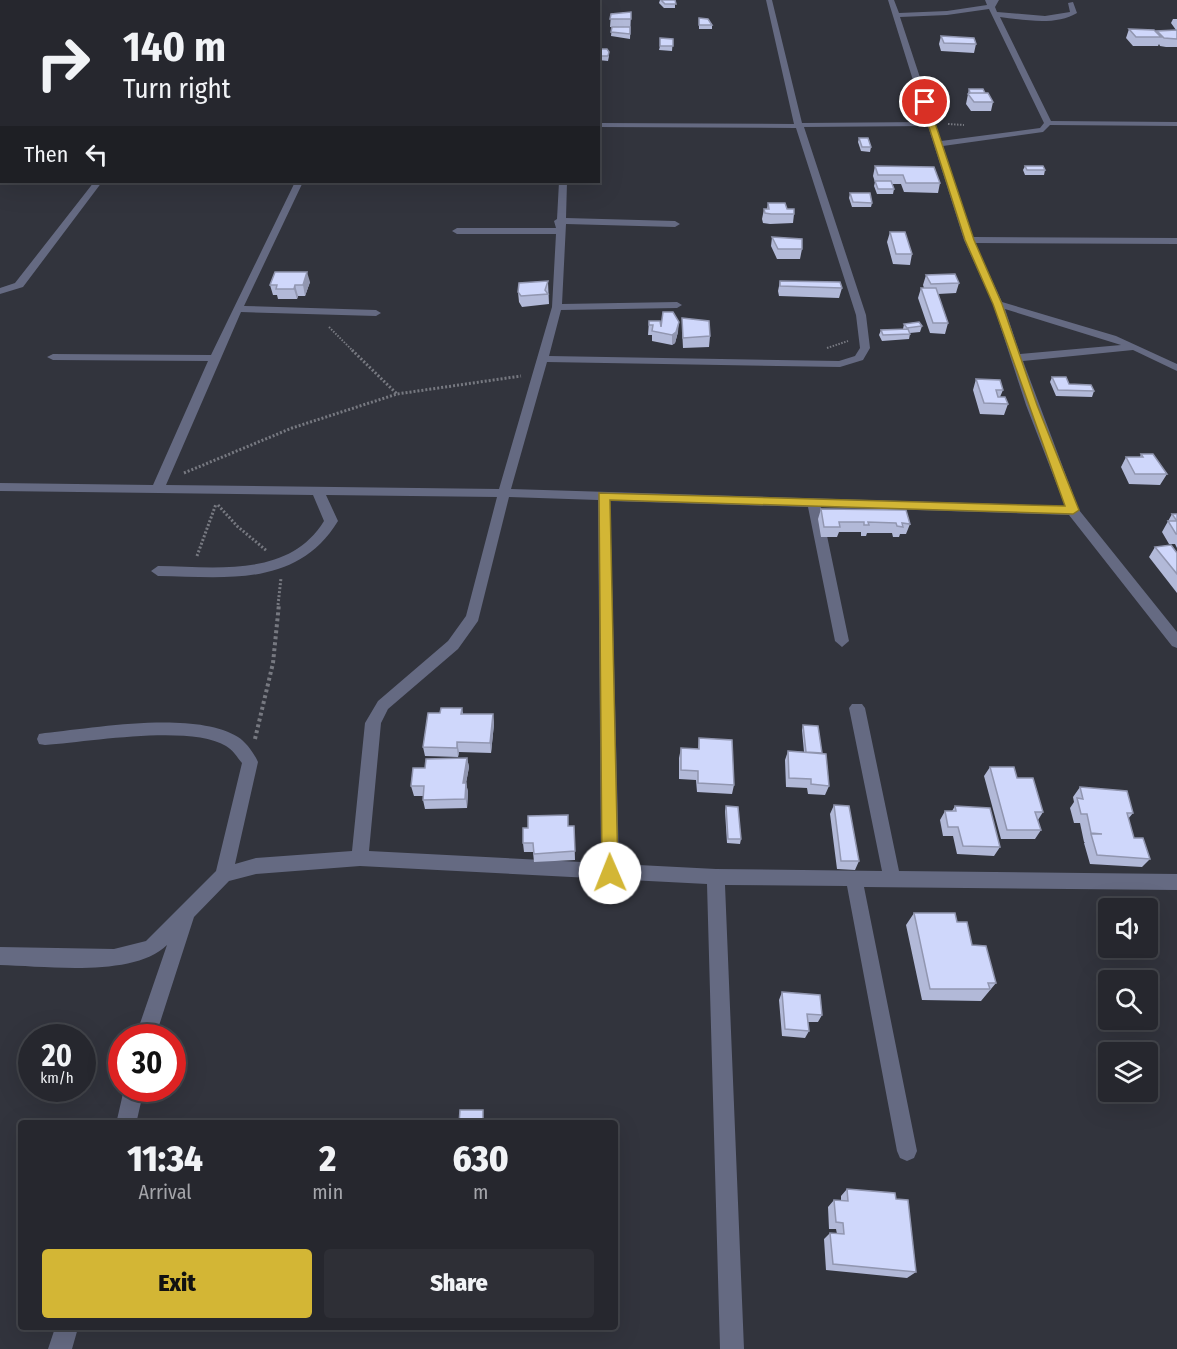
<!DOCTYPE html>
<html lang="en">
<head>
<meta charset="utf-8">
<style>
  body { margin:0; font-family:"Fira Sans Condensed",sans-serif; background:#2e2f36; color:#f1f3f6; height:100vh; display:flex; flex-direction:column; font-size:22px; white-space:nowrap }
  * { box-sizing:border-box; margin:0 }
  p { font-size:20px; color:#a4a5aa }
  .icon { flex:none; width:33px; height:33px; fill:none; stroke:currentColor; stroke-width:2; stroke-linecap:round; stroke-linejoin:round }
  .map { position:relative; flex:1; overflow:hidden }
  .details { position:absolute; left:18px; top:1120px; width:600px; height:210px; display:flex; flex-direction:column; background:#26272e; border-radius:6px; box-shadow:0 6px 24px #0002,0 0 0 2px #42444a }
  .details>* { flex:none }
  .guide { position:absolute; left:0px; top:0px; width:600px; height:183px; box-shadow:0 6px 24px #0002,0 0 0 2px #42444a; background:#26272e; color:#f1f3f6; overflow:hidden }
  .controls { position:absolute; left:1098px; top:898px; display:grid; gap:12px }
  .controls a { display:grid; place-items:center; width:60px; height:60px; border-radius:6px; background:#26272e; box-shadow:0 6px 24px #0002,0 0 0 2px #42444a; font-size:30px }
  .speed { position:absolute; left:18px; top:1024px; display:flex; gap:12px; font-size:30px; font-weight:700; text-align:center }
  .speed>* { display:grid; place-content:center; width:78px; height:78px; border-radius:50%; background:#26272e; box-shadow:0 6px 24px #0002,0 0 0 2px #42444a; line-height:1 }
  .speed small { font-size:15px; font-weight:400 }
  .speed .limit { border:9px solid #d22; background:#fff; color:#111 }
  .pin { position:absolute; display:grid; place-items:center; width:51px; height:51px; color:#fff; margin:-26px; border:3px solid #fff; border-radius:50%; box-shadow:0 2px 6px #0007 }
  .me { position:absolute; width:66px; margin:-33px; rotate:359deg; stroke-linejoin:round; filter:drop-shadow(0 0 4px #0008) }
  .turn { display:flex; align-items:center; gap:21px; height:126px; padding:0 24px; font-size:27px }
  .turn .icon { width:78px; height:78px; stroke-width:2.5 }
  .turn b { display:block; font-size:42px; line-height:51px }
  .then { display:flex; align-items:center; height:57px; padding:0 24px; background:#0003; gap:12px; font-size:22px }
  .eta { display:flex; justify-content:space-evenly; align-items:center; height:102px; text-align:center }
  .eta b { font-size:36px; font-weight:800; line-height:42px }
  .cta { display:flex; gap:12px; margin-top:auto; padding:12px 24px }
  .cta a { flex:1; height:69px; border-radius:6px; background:#d3b635; color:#111; font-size:24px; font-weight:800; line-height:69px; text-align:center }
  .cta a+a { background:#2e2f36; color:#f1f3f6 }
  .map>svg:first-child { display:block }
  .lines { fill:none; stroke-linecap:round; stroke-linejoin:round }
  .path-far2 { stroke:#777981; stroke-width:2; stroke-dasharray:1.5 1.5; stroke-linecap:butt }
  .path-far1 { stroke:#777981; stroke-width:3; stroke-dasharray:2 2; stroke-linecap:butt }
  .path { stroke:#777981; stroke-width:4; stroke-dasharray:3 3; stroke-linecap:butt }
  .street { fill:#656a82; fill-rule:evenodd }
  .wall { fill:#b2b9d8 }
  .shaded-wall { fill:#9196b0 }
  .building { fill:#cfd7fb; stroke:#9196b0; stroke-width:1.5 }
  .route { fill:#d3b635; stroke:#897622; stroke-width:1.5 }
</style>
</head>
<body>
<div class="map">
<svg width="1177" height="1349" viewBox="0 0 1177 1349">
  <rect width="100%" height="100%" fill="#32343d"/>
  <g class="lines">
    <!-- path-far2 -->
    <path class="path-far2" d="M948 124 964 125
      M329 327 354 352
      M827 348 848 341"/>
    <!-- path-far1 -->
    <path class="path-far1" d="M352 350 397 394
      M184 473 292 428 397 394 521 376
      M218 505 237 526 267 551
      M197 556 216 504
      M278 605 281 578"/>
    <!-- path -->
    <path class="path" d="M255 739 273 663 279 604"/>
    <!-- street -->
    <path class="street" d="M23 0H30L22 2Z
      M232 0H238L231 2Z
      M389 0H395V2H389Z
      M578 0H584V2H578Z
      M766 0H772L802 123 926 122 888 0H894L899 13 947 11 987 5 985 0H999L995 7 997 12 1045 16 1070 12 1068 3 1073 2 1077 13C1056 26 1024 20 1000 17L1051 121 1177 122V126L1050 125 1043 132 943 146 973 237 1177 238V244L975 243 1002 302 1116 336 1177 364V371L1133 350 1023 361 1079 510 1177 632V648L1172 646 1069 515 821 507 849 641 842 647 835 641 808 507 610 501 619 864 716 869 882 871 849 708 852 704H862L865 708 899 871 1177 874V890L864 887 917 1151 914 1158 907 1161 900 1158 897 1151 847 886 725 885 744 1349H720L707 884 360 866 256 874 229 881 194 917 155 1038H135L167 945C134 978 45 966 0 965V947L114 949 146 941 216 871 242 763C237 757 233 750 226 746 190 724 88 742 45 745L39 744 37 739 39 734 45 733C95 728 194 710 238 737 246 742 254 753 258 762L235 864 256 858 352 851 365 723 378 701 448 641 466 616 497 497 326 495 338 521C297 588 226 577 158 576L151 571 158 566C216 567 289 578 324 521L313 495 0 491V483L153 485 208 361 53 360 47 357 53 354 211 355 295 182H303L244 306 376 310 381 313 376 316 241 312 166 485 499 489 552 307 556 234H457L452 231 457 228H556L554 221 557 219 559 182H567L566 218 675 221 680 224 675 227 566 224 562 304 677 302 682 305 677 308 561 310 549 356 839 361 855 356 860 348 856 315 796 128 598 127V123L794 124ZM989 9 1044 123 1040 128 941 141 900 17 947 15ZM928 126 964 240 993 304 1026 405 1065 506 511 489 547 362 840 367 863 360 870 348 866 315 804 127ZM1005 309 1121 345 1020 354ZM509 497 598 500 601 863 369 851 381 723 388 709 458 649 478 621Z
      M0 95H2V100H0Z
      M94 182H102L23 287 0 294V288L15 283Z
      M124 1089H144L136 1124H116Z
      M55 1328H78L72 1349H48Z"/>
  </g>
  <!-- wall -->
  <path class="wall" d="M660 0H675V8H664L659 3Z
    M631 12 630 39 611 36 612 27H610L611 14Z
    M699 18 712 25V29H699Z
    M1173 19H1177V47H1166L1160 46 1159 44 1158 46H1133L1126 38 1129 29 1157 32V31L1176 30 1171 23Z
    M941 36 976 44 974 53 941 51 939 44Z
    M673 39 672 51 659 50 660 46Z
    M598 49 609 56 608 61 598 60Z
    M969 89 985 93 993 102 991 111H971L966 104Z
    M859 138 871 147 870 152 861 151 858 142Z
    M875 166 940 183 938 193 904 192 901 184H892L894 189 893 194H877L874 186 875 182 873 176Z
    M1025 166 1045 170 1044 175H1025L1023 170Z
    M850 193 872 203 871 207H852L849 198Z
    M768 203 787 209 794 214 793 223 770 224 763 223 762 219 764 209H767Z
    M890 232 912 254 910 265 893 264 887 242Z
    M772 237 802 249 800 259H777L771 246Z
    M926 275 959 283 956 293 938 294 948 323 945 334 930 333 918 298 921 288H924L923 285Z
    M548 281 549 304 522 307 519 302 518 292Z
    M780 281 842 288 839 298 779 296 778 291Z
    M310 282 305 296H298L297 299H278L277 295H273L270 285Z
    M682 318 710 336 709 347 683 348 682 329Z
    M649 321 661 327 678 332 675 343 672 345 652 341V335H648Z
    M904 324 922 326 920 332 910 333V334L909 339 882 341 879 335 881 330 903 329Z
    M1052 377 1069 384 1094 391 1092 397 1056 396 1050 382Z
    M976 379 1003 390 1000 397 1008 404 1004 415 980 414 973 390Z
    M1141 454 1167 474 1160 485 1129 484 1121 467 1126 457H1140Z
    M821 509 910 524 906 534H900L899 537H893L892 533H867L866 536H861V532H839L837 537H821L818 519Z
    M1172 514H1177V548L1175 544H1169L1162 532Z
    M1155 547 1177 553V593L1149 557Z
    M462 708 463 714H493L494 724 491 753 459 752 458 757 425 756 423 747 440 713Z
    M803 725 822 753 829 786 825 795 808 794 807 788 786 787 785 760 788 751 804 752 802 730Z
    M699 738 734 785 732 794 697 792 696 780 679 779V758L681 748 698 749Z
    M467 758 469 767 466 783 468 792 467 808 425 809 423 800V796H414L411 786 425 768Z
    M990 767 1017 778 1043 812 1038 820 1041 830 1035 839H1001L984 776Z
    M1080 787 1133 813 1128 819 1134 838 1150 859 1142 867 1090 864 1084 843 1085 842H1084L1080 823H1074L1070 808 1074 802 1073 797Z
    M834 805 859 861 855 870 837 869 830 814Z
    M726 806 741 839 740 844 727 843 725 811Z
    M955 806 1000 847 994 856 957 854 953 836H943L940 820 945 811H952Z
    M568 826H574L575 860 534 862 533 852H524L523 843Z
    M914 913 957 922 996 983 981 1001 922 1000 906 925Z
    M782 992 822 1015 818 1022H808L809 1031 805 1038 782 1036 779 1000Z
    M847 1189 896 1199 916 1272 907 1278 826 1270 824 1239 830 1233 837 1234 836 1229H829L828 1207 834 1200H841V1196Z"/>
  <!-- shaded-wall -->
  <path class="shaded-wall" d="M307 272 310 282 305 296 303 285Z
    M295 285 298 296 297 299 294 289Z
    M679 322 678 332 675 343 672 345V335Z
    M493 714 494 724 491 753 490 743Z
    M457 742 459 752 458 757 457 748Z
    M467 758 469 767 466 783 468 792 467 808 463 783Z"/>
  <!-- building -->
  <path class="building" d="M117 0H138L136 2H116Z
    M661 0H675L676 4H665Z
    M631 12V19H610L611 14Z
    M699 18 708 19 712 25H699Z
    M612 27H630V34L611 32Z
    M1129 29 1154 30 1161 37H1136Z
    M1177 30V39L1164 38 1157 31Z
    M941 36 974 38 976 44 944 43Z
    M660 38 673 39V46H660Z
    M598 49H607L609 52 608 56H598Z
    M969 89H983L985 93H970Z
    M970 93H988L993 102H974L968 94Z
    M859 138H868L871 147H862Z
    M875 166 934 167 940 183H906L903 175H878Z
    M1025 166H1043L1045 170H1027Z
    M875 181H891L894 189H878Z
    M850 193H870L872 203 853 202Z
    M768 203H785L787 209H794V214H771L765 213 764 209H769Z
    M890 232H905L912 254H896Z
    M772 237 802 239V249H778Z
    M275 272H307L303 285H295L294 289H276L277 285H270Z
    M955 274 959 283 931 284 926 275Z
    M548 281 545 290 548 294 521 296 518 292 519 283Z
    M780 281 840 282 842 288 780 286Z
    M921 288H936L948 323H933Z
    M663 312H673L679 322 676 332 672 335 652 331 653 325H649V321H660L661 327Z
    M682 318 709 321 710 336 683 338Z
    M919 322 922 326 907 328 904 324Z
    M908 329 910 334 883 335 881 330Z
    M1052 377H1066L1069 384 1091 385 1094 391 1058 390Z
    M976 379 1000 380 1003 390H996L998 397H1005L1008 404 984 403Z
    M1141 454H1153L1167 474H1135L1126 457H1143Z
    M821 509 906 510 910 524 902 523 903 527 897 526 896 523 868 522 869 525H864V522H839L840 527H824Z
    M1172 514H1177V534H1176L1168 521H1177Z
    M1171 545 1177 553V574L1155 547Z
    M441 708H462L461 714H493L490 743 457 742V748L423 747 428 713H440Z
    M803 725 818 726 822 753 806 752Z
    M699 738 732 740 734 785 698 783V771L681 770V748L699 749Z
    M788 751 826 754 829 786 811 784V779L789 778Z
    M467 758 463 783H466L465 799 423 800 424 786H411L413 768H425L426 759Z
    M990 767H1014L1017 778H1033L1043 812H1035L1041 830H1007Z
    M1080 787 1127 791 1133 813H1127L1134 838H1143L1150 859 1097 855 1091 834H1102L1091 833 1087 814H1081L1077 798 1083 799Z
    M834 805 849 806 859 861H841Z
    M726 806 738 807 741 839H728Z
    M955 806 990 808 1000 847 963 846 958 827H948L945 811H956Z
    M568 815V826H574L575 851 534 854 533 843H523V828H528V816Z
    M914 913H955L957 922H967L972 945 986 946 996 983H988L990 989H930Z
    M782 992 820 995 822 1015 807 1014 809 1031 785 1029Z
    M460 1110H483V1124H459Z
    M847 1189 895 1193 896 1199 908 1200 916 1272 833 1264 830 1233 844 1234 843 1223 836 1222 834 1200 848 1201Z"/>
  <!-- route -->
  <path class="route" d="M925 100 928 102 974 240 1002 304 1037 405 1079 510 1073 514 610 500 618 873 616 878 610 880 605 878 602 873 599 493 1065 506 993 304 965 240 921 102Z"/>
</svg>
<div class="controls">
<a><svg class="icon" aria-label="sound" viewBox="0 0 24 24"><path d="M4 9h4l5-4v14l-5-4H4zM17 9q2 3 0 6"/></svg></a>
<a><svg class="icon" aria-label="search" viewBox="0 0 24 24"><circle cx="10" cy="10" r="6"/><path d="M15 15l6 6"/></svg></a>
<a><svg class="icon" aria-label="layers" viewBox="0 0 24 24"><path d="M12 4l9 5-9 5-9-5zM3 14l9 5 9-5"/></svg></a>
</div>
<div class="speed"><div>20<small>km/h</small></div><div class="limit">30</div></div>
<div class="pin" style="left:925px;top:102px;background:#d93025"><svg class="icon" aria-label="arrive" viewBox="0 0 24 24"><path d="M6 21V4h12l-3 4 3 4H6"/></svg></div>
<svg class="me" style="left:610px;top:873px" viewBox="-20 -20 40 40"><circle r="19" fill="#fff"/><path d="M0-13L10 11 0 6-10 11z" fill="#d3b635"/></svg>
<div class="guide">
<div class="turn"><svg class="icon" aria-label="right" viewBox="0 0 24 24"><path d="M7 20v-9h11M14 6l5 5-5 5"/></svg><div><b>140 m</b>Turn right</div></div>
<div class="then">Then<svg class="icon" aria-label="left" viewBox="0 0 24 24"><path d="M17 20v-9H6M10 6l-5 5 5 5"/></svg></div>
</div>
<section class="details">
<div class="eta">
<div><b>11:34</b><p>Arrival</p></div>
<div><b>2</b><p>min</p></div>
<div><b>630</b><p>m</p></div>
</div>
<div class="cta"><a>Exit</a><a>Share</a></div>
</section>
</div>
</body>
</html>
